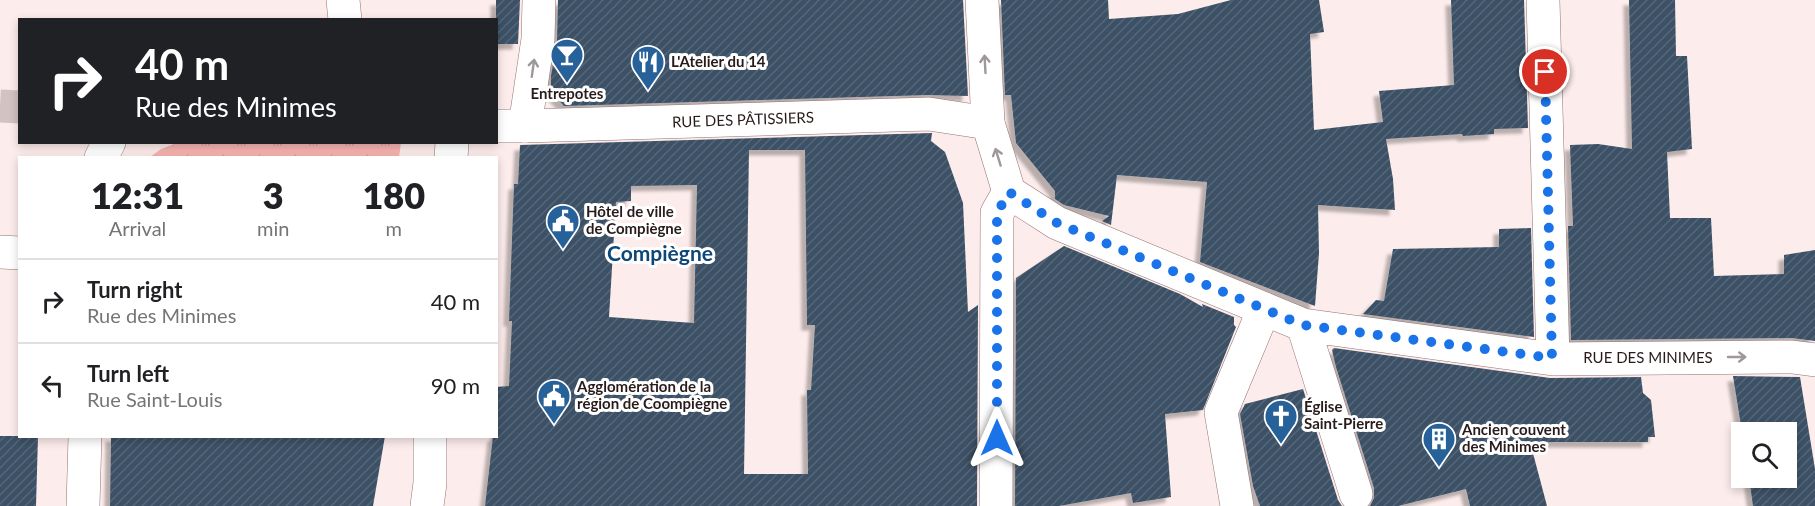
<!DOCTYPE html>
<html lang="en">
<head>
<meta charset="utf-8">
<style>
  body { margin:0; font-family:Lato,sans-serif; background:#f2f2f2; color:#202124; height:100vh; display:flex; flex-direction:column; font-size:22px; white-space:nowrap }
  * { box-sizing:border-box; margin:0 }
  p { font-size:20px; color:#757577 }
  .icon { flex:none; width:33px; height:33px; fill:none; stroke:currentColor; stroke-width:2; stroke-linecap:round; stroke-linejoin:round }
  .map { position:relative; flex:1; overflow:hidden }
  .drawer { position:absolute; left:18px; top:156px; width:480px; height:282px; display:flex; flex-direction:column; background:#fff; border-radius:0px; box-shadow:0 3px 9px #0003 }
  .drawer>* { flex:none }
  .guide { position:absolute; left:18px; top:18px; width:480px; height:126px; border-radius:0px; box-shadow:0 3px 9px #0003; background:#202124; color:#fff; overflow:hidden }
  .fabs { position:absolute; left:1731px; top:422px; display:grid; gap:12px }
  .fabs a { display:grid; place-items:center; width:66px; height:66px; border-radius:0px; background:#fff; box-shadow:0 3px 9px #0003; font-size:30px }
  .pin { position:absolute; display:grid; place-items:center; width:51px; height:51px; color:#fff; margin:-26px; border:3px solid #fff; border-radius:50%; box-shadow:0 2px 6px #0007 }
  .me { position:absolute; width:66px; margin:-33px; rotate:0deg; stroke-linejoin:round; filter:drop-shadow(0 0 4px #0008) }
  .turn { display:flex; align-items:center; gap:21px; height:126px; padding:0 18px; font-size:27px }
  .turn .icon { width:78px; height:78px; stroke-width:2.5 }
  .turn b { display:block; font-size:42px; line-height:51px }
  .eta { display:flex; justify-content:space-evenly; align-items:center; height:102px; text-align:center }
  .eta b { font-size:36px; font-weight:800; line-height:42px }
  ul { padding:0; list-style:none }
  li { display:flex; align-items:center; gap:18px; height:84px; padding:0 18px; border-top:2px solid #e0e0e0 }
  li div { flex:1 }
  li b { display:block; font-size:22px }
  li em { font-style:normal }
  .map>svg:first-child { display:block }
  .grass { fill:url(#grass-tufts) }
  .building { fill:url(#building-hatch); fill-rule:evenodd; filter:url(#shadow) }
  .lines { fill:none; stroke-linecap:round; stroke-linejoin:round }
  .pedestrian-tunnel { stroke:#d2c2c1; stroke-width:33; stroke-dasharray:33 16; stroke-linecap:butt }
  .pedestrian-casing { stroke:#947270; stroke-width:34 }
  .minor-casing { stroke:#947270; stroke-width:34 }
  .secondary-casing { stroke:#947270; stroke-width:34 }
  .pedestrian { stroke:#fff; stroke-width:33 }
  .minor { stroke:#fff; stroke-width:33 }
  .secondary { stroke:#fff; stroke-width:33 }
  .oneway { stroke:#9f9898 }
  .route { stroke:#1a73e8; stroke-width:10; stroke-dasharray:0 18 }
  .labels { text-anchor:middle; stroke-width:6; stroke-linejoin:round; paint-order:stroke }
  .poi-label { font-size:15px; font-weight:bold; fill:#291b1b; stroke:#fff; text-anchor:start }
  .street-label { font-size:15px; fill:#291b1b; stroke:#fff }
  .district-label { font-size:21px; font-weight:bold; fill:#0d4778; stroke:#fff }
</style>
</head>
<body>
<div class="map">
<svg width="1815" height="506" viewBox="0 0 1815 506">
  <defs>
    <pattern id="grass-tufts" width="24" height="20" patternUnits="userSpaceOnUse" patternTransform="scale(1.5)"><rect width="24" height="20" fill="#f7b3b0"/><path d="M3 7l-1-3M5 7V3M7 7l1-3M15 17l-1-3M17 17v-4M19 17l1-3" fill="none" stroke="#d49997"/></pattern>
    <pattern id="building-hatch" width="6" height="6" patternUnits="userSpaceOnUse" patternTransform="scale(1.5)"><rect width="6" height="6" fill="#3c5166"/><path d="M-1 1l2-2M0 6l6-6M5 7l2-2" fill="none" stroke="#566677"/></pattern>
    <filter id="shadow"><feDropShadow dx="-5.5" dy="5.5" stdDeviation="1.5" flood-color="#0004"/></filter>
  </defs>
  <rect width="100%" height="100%" fill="#fceceb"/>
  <!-- grass -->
  <path class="grass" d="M177 143 202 142 401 143 399 157H150L161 149Z"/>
  <!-- building -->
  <path class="building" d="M496 0H520L518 44H496Z
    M558 0H963L968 96 928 95 564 106 551 92V76L557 40Z
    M1001 0H1108L1109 19 1178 14 1231 0H1319L1324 32 1310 34 1314 130 1383 122 1379 91 1454 85 1451 0H1524L1528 128 1494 129V134L1463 136 1462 134 1386 139 1393 179 1395 210 1318 205 1319 253 1315 306 1200 262 1207 182 1117 175 1111 225 1102 221 1109 216 1064 205 1055 199V191L1016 143 1011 95H1005Z
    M1629 0H1675L1676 56H1687L1692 149 1667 152 1670 218H1711L1714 276 1784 274V255L1815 250V341L1792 338 1571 340 1568 226H1573L1570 145 1598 144 1632 149Z
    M932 133 931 141 945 152 963 203 968 312 978 305 977 506H485L493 436H496V387L509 386 512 321H509L514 184H518L520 145ZM749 150H805L807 325H815L811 390H807L808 474H744ZM697 185 694 323 609 317 616 202 631 201V186Z
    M1531 228 1534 337 1363 314 1376 300 1384 301 1393 249 1499 247V229Z
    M1064 246 1180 294 1203 307 1202 304 1234 317V325L1236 327 1203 410 1165 414 1171 497 1133 503 1131 493 1059 506H1015L1016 278Z
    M1334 348 1550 378 1641 377 1643 393 1651 400 1655 437H1648V442H1530L1547 506H1470L1466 489 1398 506H1370L1374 498V488L1336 367 1332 350Z
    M1733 376 1800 377 1815 469V506H1753L1749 477H1786V432H1742Z
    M1303 389 1338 500 1342 506H1260L1253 486 1240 414 1245 404Z
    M0 436H38L36 506H0Z
    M111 436H385L373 506H110Z"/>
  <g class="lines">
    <!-- pedestrian-tunnel -->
    <path class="pedestrian-tunnel" d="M0 106 20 107"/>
    <!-- pedestrian casing -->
    <g class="pedestrian-casing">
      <path id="pedestrian" d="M525 126 929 114 988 123
        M451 158 452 142
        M83 506 85 436
        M1237 506 1221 412 1264 309"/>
    </g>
    <!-- minor casing -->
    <g class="minor-casing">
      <path id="minor" d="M982 0 988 123 1009 192 997 213 996 506
        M1543 0 1553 359
        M496 126H525L538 39 539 0
        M1009 192 1057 223 1303 325 1553 359 1792 357 1815 360
        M0 252 20 253
        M1303 325 1356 494"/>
    </g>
    <!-- secondary casing -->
    <g class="secondary-casing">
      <path id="secondary" d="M343 0 345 20
        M101 158 109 142
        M427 506 430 483V436"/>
    </g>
    <!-- pedestrian -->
    <use href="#pedestrian" class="pedestrian"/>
    <!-- minor -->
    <use href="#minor" class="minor"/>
    <!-- secondary -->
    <use href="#secondary" class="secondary"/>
  </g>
  <!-- one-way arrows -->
  <defs><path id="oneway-shaft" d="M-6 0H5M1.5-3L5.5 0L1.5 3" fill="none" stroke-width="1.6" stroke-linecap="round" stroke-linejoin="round" transform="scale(1.5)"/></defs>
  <g class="oneway">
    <use href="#oneway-shaft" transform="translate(985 64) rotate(-93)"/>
    <use href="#oneway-shaft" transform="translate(533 68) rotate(-82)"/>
    <use href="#oneway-shaft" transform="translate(998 157) rotate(-107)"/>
    <use href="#oneway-shaft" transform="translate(1737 357)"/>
  </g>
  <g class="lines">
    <!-- route -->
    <path class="route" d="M997 438V213L1009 192 1057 223 1303 325 1552 358 1545 72"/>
  </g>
  <!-- icons -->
  <defs>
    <g id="bar-pin" transform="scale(1.725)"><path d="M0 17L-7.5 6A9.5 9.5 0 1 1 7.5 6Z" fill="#266299" stroke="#fff"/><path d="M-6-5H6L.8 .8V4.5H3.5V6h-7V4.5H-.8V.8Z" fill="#fff"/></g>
    <g id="restaurant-pin" transform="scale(1.725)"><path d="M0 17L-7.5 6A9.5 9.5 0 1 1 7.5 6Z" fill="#266299" stroke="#fff"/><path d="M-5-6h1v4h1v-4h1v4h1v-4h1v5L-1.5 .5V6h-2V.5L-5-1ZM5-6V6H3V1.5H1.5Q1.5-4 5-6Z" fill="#fff"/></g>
    <g id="civic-pin" transform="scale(1.725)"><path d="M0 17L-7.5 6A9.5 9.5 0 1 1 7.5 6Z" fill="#266299" stroke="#fff"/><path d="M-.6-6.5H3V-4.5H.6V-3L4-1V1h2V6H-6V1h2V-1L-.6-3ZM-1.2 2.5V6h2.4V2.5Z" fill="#fff"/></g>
    <g id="church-pin" transform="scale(1.725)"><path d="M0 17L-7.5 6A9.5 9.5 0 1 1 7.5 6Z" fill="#266299" stroke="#fff"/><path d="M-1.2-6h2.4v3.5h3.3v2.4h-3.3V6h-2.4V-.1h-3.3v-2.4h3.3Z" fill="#fff"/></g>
    <g id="building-pin" transform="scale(1.725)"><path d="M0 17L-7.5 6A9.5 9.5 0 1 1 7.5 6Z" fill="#266299" stroke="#fff"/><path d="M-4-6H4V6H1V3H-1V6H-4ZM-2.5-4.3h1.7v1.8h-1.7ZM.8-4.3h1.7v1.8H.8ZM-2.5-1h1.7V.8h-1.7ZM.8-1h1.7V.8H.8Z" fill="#fff"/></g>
  </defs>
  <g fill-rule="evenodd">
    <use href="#bar-pin" x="567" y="55"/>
    <use href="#restaurant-pin" x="648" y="62"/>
    <use href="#civic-pin" x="563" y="221"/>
    <use href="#civic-pin" x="554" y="396"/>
    <use href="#church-pin" x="1281" y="416"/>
    <use href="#building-pin" x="1439" y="439"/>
  </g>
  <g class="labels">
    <!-- poi labels -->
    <g class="poi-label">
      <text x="671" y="67">L'Atelier du 14</text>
      <text x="567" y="99" text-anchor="middle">Entrepotes</text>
      <text x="586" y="217">Hôtel de ville<tspan x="586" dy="17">de Compiègne</tspan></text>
      <text x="577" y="392">Agglomération de la<tspan x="577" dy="17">région de Coompiègne</tspan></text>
      <text x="1304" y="412">Église<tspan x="1304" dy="17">Saint-Pierre</tspan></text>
      <text x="1462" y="435">Ancien couvent<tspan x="1462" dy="17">des Minimes</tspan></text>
    </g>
    <!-- street labels -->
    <g class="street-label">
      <text transform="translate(743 120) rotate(-2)" y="5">RUE DES PÂTISSIERS</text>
      <text x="1648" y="363">RUE DES MINIMES</text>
    </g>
    <!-- district labels -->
    <g class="district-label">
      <text x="660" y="261">Compiègne</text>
    </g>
  </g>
</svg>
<div class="fabs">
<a><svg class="icon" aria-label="search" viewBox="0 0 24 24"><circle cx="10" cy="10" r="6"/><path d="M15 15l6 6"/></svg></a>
</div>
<div class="pin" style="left:1545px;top:72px;background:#d93025"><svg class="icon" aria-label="arrive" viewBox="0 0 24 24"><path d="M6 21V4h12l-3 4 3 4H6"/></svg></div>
<svg class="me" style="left:997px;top:438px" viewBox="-20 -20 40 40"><path d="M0-17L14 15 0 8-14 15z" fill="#1a73e8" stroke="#fff" stroke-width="4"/></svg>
<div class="guide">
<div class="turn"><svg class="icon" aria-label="right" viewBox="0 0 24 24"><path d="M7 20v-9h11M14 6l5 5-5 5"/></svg><div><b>40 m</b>Rue des Minimes</div></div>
</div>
<section class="drawer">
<div class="eta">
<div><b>12:31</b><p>Arrival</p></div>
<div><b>3</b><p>min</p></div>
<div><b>180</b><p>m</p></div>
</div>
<ul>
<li><svg class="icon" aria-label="right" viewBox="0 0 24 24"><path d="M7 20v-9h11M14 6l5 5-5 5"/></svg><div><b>Turn right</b><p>Rue des Minimes</p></div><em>40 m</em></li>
<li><svg class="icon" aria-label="left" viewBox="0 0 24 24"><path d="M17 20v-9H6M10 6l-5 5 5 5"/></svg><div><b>Turn left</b><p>Rue Saint-Louis</p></div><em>90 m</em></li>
</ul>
</section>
</div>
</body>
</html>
